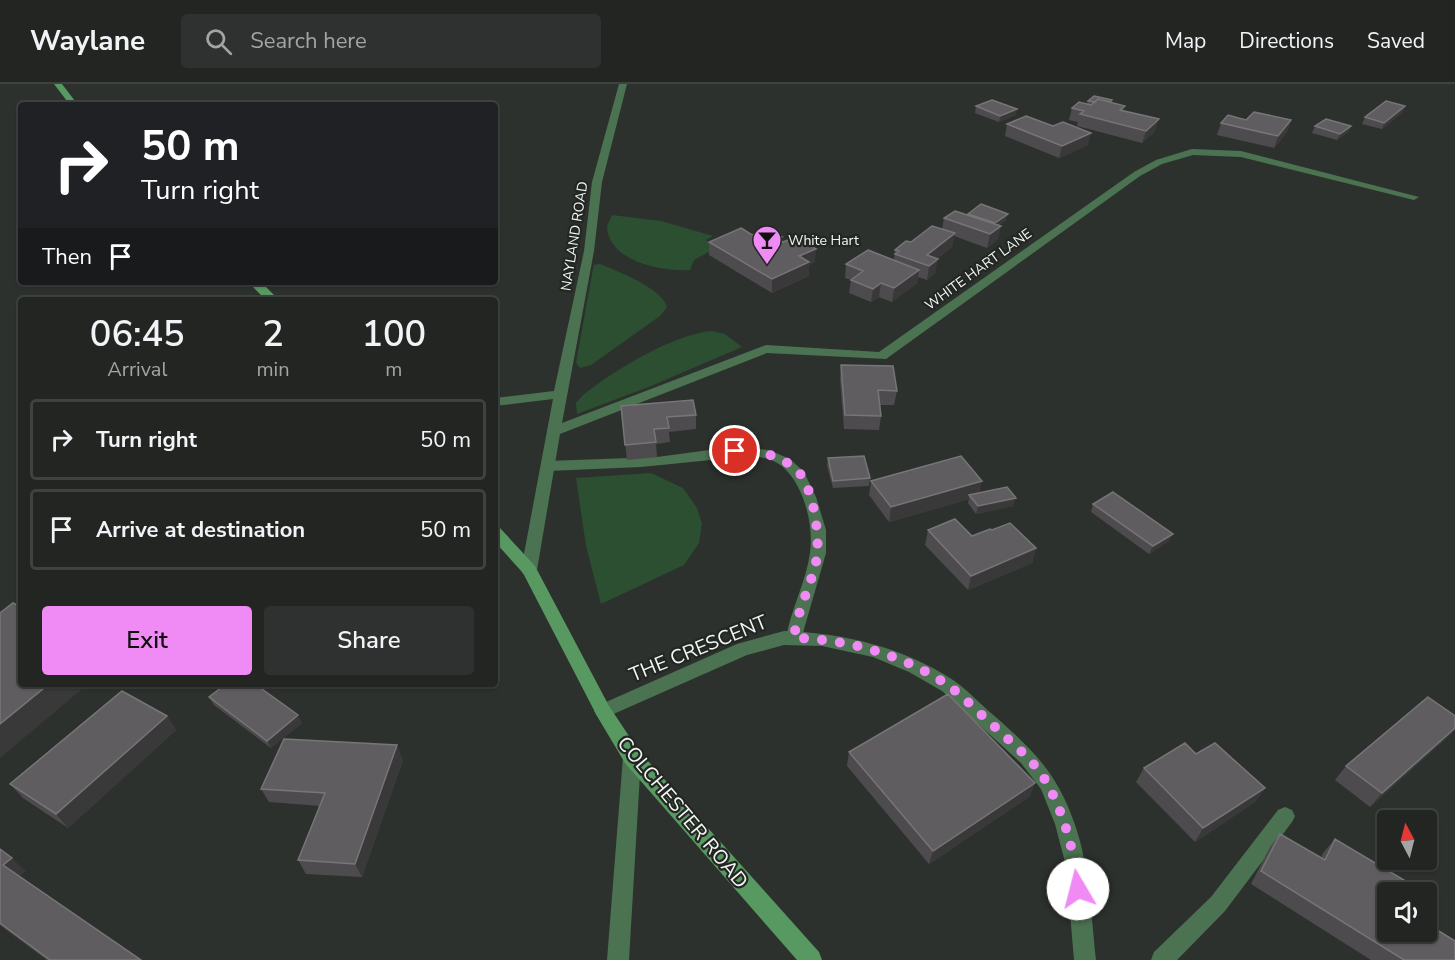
<!DOCTYPE html>
<html lang="en">
<head>
<meta charset="utf-8">
<style>
  body { margin:0; font-family:"Nunito Sans",sans-serif; background:#2e312f; color:#f1f3f6; height:100vh; display:flex; flex-direction:column; font-size:22px; white-space:nowrap }
  * { box-sizing:border-box; margin:0 }
  p { font-size:20px; color:#a2a5a5 }
  .icon { flex:none; width:33px; height:33px; fill:none; stroke:currentColor; stroke-width:2; stroke-linecap:round; stroke-linejoin:round }
  .map { position:relative; flex:1; overflow:hidden }
  .side { position:absolute; left:18px; top:213px; width:480px; height:390px; display:flex; flex-direction:column; background:#222522; border-radius:6px; box-shadow:0 2px 4px #0004,0 0 0 2px #3f4240 }
  .side>* { flex:none }
  .guide { position:absolute; left:18px; top:18px; width:480px; height:183px; border-radius:6px; box-shadow:0 2px 4px #0004,0 0 0 2px #3f4240; background:#202124; color:#fff; overflow:hidden }
  .needle { width:39px; rotate:353deg }
  .controls { position:absolute; left:1377px; top:726px; display:grid; gap:12px }
  .controls a { display:grid; place-items:center; width:60px; height:60px; border-radius:6px; background:#222522; box-shadow:0 2px 4px #0004,0 0 0 2px #3f4240; font-size:30px }
  .pin { position:absolute; display:grid; place-items:center; width:51px; height:51px; color:#fff; margin:-26px; border:3px solid #fff; border-radius:50%; box-shadow:0 2px 6px #0007 }
  .me { position:absolute; width:66px; margin:-33px; rotate:352deg; stroke-linejoin:round; filter:drop-shadow(0 0 4px #0008) }
  .turn { display:flex; align-items:center; gap:21px; height:126px; padding:0 24px; font-size:27px }
  .turn .icon { width:78px; height:78px; stroke-width:2.5 }
  .turn b { display:block; font-size:42px; line-height:51px }
  .then { display:flex; align-items:center; height:57px; padding:0 24px; background:#0003; gap:12px; font-size:22px }
  .eta { display:flex; justify-content:space-evenly; align-items:center; height:102px; text-align:center }
  .eta b { font-size:36px; font-weight:600; line-height:42px }
  .cta { display:flex; gap:12px; margin-top:auto; padding:12px 24px }
  .cta a { flex:1; height:69px; border-radius:6px; background:#f08bf6; color:#111; font-size:24px; font-weight:600; line-height:69px; text-align:center }
  .cta a+a { background:#2e312f; color:#f1f3f6 }
  ul { padding:0; list-style:none }
  li { display:flex; align-items:center; gap:18px; height:81px; margin:0 12px 9px; padding:0 12px; border:3px solid #3f4240; border-radius:6px }
  li div { flex:1 }
  li b { display:block; font-size:22px }
  li em { font-style:normal }
  header { display:flex; align-items:center; gap:36px; box-sizing:border-box; height:84px; padding:0 30px; background:#222522; border-bottom:2px solid #3f4240 }
  header strong { font-size:28px }
  nav { display:flex; gap:33px; margin-inline-start:auto; font-size:21px }
  .search { width:420px; height:54px; background:#2e312f; display:flex; align-items:center; gap:15px; box-sizing:border-box; padding:0 21px; border-radius:6px; color:#a2a5a5; font-size:22px }
  .map>svg:first-child { display:block }
  .green { fill:#2b4f30 }
  .lines { fill:none; stroke-linecap:round; stroke-linejoin:round }
  .service { fill:#4c7351; fill-rule:evenodd }
  .minor { fill:#4c7351; fill-rule:evenodd }
  .tertiary { fill:#4c7351; fill-rule:evenodd }
  .secondary { fill:#589962; fill-rule:evenodd }
  .wall { fill:#4e4b4e }
  .shaded-wall { fill:#3a393a }
  .building { fill:#605d60; stroke:#777577; stroke-width:1.5 }
  .route { stroke:#f08bf6; stroke-width:10; stroke-dasharray:0 18 }
  .labels { text-anchor:middle; stroke-width:4.5; stroke-linejoin:round; paint-order:stroke }
  .far-street-label { font-size:14px; fill:#f3f6f3; stroke:#232723 }
  .far-poi-label { font-size:14px; fill:#f3f6f3; stroke:#232723; text-anchor:start }
  .near-street-label { font-size:20px; fill:#f3f6f3; stroke:#232723 }
</style>
</head>
<body>
<header>
<strong>Waylane</strong>
<div class="search"><svg class="icon" aria-label="search" viewBox="0 0 24 24"><circle cx="10" cy="10" r="6"/><path d="M15 15l6 6"/></svg>Search here</div>
<nav><a>Map</a><a>Directions</a><a>Saved</a></nav>
</header>
<div class="map">
<svg width="1455" height="876" viewBox="0 0 1455 876">
  <rect width="100%" height="100%" fill="#2d312d"/>
  <!-- green -->
  <path class="green" d="M612 131 661 137 713 152 706 156 716 164 694 176 690 186C663 188 608 178 607 142Z
    M600 180C617 187 662 204 667 223L660 232 591 281 580 284 576 279 593 185 594 181Z
    M712 247 725 250 742 263 651 302 577 330 576 319 582 312C611 288 675 249 712 247Z
    M651 389 683 404 697 424 702 440 699 459 684 481 601 520 586 462 576 394Z"/>
  <g class="lines">
    <!-- service -->
    <path class="service" d="M732 363 769 366 790 375 804 388 816 413 826 446V469L800 559 794 561 788 559 786 554C791 525 806 498 810 469 814 441 804 401 782 382 773 375 762 373 751 372L641 383 548 387 541 382 548 377 657 373Z
      M1285 723 1292 726 1295 732 1292 738 1225 827 1177 876H1151L1154 868 1211 813 1278 726Z"/>
    <!-- minor -->
    <path class="minor" d="M619 0H627L602 98 594 167 562 339 766 261 879 268 1134 88 1156 76 1192 65 1241 67 1419 113 1414 116 1241 73 1193 71 1162 80 1140 92 886 275 767 269 560 350 537 486 535 490H523L521 486 553 315 495 322V314L554 307 584 167 592 98Z
      M784 547C843 549 903 563 953 596 969 607 983 623 998 635 1036 669 1058 691 1075 741 1090 784 1091 831 1096 876H1074L1066 782 1055 740 1041 705 1021 679 942 607 909 588 873 573 822 562 784 561 747 571 609 632 603 634 597 632 594 627 597 622 737 560Z"/>
    <!-- tertiary -->
    <path class="tertiary" d="M632 665 639 667 641 673 629 876H607L623 673 625 667Z"/>
    <!-- secondary -->
    <path class="secondary" d="M54 0H62L78 21H70Z
      M248 198H261L279 216H266Z
      M495 443 500 444 535 482 609 622 639 667 819 868 822 876H797L625 679 597 632 523 489 495 458Z"/>
  </g>
  <!-- wall -->
  <path class="wall" d="M1112 16 1111 18 1125 22 1123 26 1155 47 1142 59 1077 42 1078 38 1069 36 1072 24 1087 20 1088 17Z
    M976 22 1016 31 999 38 975 29Z
    M1405 22 1402 29 1382 45 1362 40 1365 33Z
    M1246 36H1291L1287 48 1274 64 1217 51 1221 39Z
    M1007 40 1088 61 1059 74 1005 52Z
    M1315 42H1351L1348 48 1337 56 1312 49Z
    M968 130 1006 136 999 141 998 155 987 164 954 152 952 163 937 175 935 189 927 196 918 193 917 199 892 218 879 213 871 218 849 209 851 196 845 194 846 180 894 176 895 166 942 145 944 134 968 131Z
    M752 151 782 153 781 158 815 178 809 181V192L772 209 709 171V158Z
    M841 281 897 307 894 321H880L881 332 879 346 844 345 840 295Z
    M621 322 696 331V345L669 348 670 358 656 360 657 373 627 376Z
    M828 374 870 394 869 402 833 404 827 382Z
    M871 397 980 409 1013 422 976 430 968 419 969 415 889 438 869 411Z
    M1093 420 1169 457 1149 470 1091 428Z
    M928 446 972 452 992 446 1036 464 1032 479 968 506 925 461Z
    M209 613 302 639 271 664 214 621Z
    M167 632 176 646 68 744 23 714 10 700Z
    M1450 651 1370 723 1335 696 1346 682Z
    M849 668 1035 699 1029 713 929 780 847 682Z
    M1196 670 1265 704 1255 718 1195 758 1136 698 1144 684Z
    M403 676 362 793 306 790 298 776 320 722 269 718 261 705Z
    M1280 750 1321 774 1323 769 1335 755 1455 876H1371L1251 800 1270 763Z
    M0 765 25 787 19 792 141 876H47L0 841Z"/>
  <!-- shaded-wall -->
  <path class="shaded-wall" d="M1405 22 1402 29 1382 45 1384 39Z
    M1017 25 1016 31 999 38 1000 32Z
    M1159 35 1155 47 1142 59 1146 47Z
    M1291 36 1287 48 1274 64 1278 52Z
    M1351 42 1348 48 1337 56 1340 50Z
    M1091 49 1088 61 1059 74 1062 62Z
    M1008 130 1006 136 993 146 995 139Z
    M1001 142 998 155 987 164 990 150Z
    M955 149 952 163 928 182 927 171Z
    M816 165 815 178 809 181V192L772 209V195L799 172Z
    M938 175 935 189 927 196 929 182Z
    M919 186 917 199 892 218 894 204Z
    M881 199 879 213 871 218 873 205Z
    M982 397 979 412 969 411V415L889 438 891 423Z
    M1016 414 1013 422 976 430 978 422Z
    M1173 450 1169 457 1149 470 1153 462Z
    M1036 464 1032 479 968 506 971 492Z
    M49 600H88L0 674V640Z
    M298 631 302 639 271 664 267 657Z
    M167 632 176 646 68 744 56 730Z
    M1455 644V646L1450 651 1370 723 1382 709Z
    M397 661 403 676 362 793 355 780Z
    M1035 699 1029 713 929 780 933 767Z
    M1265 704 1255 718 1195 758 1203 744Z
    M12 774 25 787 16 794 3 781Z"/>
  <!-- building -->
  <path class="building" d="M1094 12 1112 16 1110 18 1098 15 1095 18 1088 17Z
    M1098 15 1125 22 1120 26 1159 35 1146 47 1080 30 1084 27 1072 24 1079 18 1091 21Z
    M992 16 1017 25 1000 32 976 22Z
    M1386 17 1405 22 1384 39 1365 33Z
    M1254 28 1291 36 1278 52 1221 39 1228 31 1246 36Z
    M1026 32 1053 42 1063 38 1091 49 1062 62 1007 40Z
    M1326 35 1351 42 1340 50 1315 42Z
    M981 120 1008 130 995 139 968 130Z
    M955 127 1001 142 990 150 944 134Z
    M932 142 955 149 927 171 938 175 929 182 895 170 899 167 895 166 906 157 911 158Z
    M741 144 752 151 767 145 782 153 777 155 783 158 795 153 816 165 799 172 809 178 772 195 709 158Z
    M868 166 919 186 894 204 881 199 873 205 851 196 863 187 846 180Z
    M841 281 893 282 897 307 878 306 881 332 845 331Z
    M693 316 696 331 667 333 669 344 654 345 656 358 625 361 621 322Z
    M864 372 870 394 833 397 828 374Z
    M961 372 982 397 891 423 871 397Z
    M1007 403 1016 414 978 422 969 411Z
    M1113 408 1173 450 1153 462 1093 420Z
    M955 435 972 452 990 445 992 446 1010 439 1036 464 971 492 928 446Z
    M13 519 21 523V600H49L0 640V529Z
    M226 600H255L298 631 267 657 209 613Z
    M122 607 167 632 56 730 10 700Z
    M948 610 1035 699 933 767 849 668Z
    M1428 613 1455 632V644L1382 709 1346 682Z
    M284 655 397 661 355 780 298 776 325 709 261 705Z
    M1185 659 1196 670 1215 659 1265 704 1203 744 1144 684Z
    M1280 750 1325 776 1335 755 1419 805 1417 808H1388V848H1426V839L1455 857V876H1404L1261 787Z
    M0 765 12 774 3 781 141 876H50L0 839Z"/>
  <g class="lines">
    <!-- route -->
    <path class="route" d="M735 367C757 366 779 371 796 385 814 402 821 456 816 478 810 504 797 527 794 554 847 555 905 571 949 602 965 614 981 631 996 644 1015 662 1036 678 1048 701 1065 733 1075 770 1078 805"/>
  </g>
  <!-- icons -->
  <defs>
    <g id="bar-pin" transform="scale(1.5)"><path d="M0 17L-7.5 6A9.5 9.5 0 1 1 7.5 6Z" fill="#f08bf6" stroke="#232723"/><path d="M-6-5H6L.8 .8V4.5H3.5V6h-7V4.5H-.8V.8Z" fill="#111"/></g>
  </defs>
  <g fill-rule="evenodd">
    <use href="#bar-pin" x="767" y="156"/>
  </g>
  <g class="labels">
    <!-- far-street labels -->
    <g class="far-street-label">
      <text transform="translate(574 152) rotate(-81)" y="5">NAYLAND ROAD</text>
      <text transform="translate(978 185) rotate(-36)" y="5">WHITE HART LANE</text>
    </g>
    <!-- far-poi labels -->
    <g class="far-poi-label">
      <text x="788" y="161">White Hart</text>
    </g>
    <!-- near-street labels -->
    <g class="near-street-label">
      <text transform="translate(698 564) rotate(-22)" y="7">THE CRESCENT</text>
      <text transform="translate(683 728) rotate(50)" y="7">COLCHESTER ROAD</text>
    </g>
  </g>
</svg>
<div class="controls">
<a><svg class="needle" viewBox="-14 -14 28 28"><path d="M0-13l5 13h-10z" fill="#e53935"/><path d="M0 13l5-13h-10z" fill="#a2a5a5"/></svg></a>
<a><svg class="icon" aria-label="sound" viewBox="0 0 24 24"><path d="M4 9h4l5-4v14l-5-4H4zM17 9q2 3 0 6"/></svg></a>
</div>
<div class="pin" style="left:735px;top:367px;background:#d93025"><svg class="icon" aria-label="arrive" viewBox="0 0 24 24"><path d="M6 21V4h12l-3 4 3 4H6"/></svg></div>
<svg class="me" style="left:1078px;top:805px" viewBox="-20 -20 40 40"><circle r="19" fill="#fff"/><path d="M0-13L10 11 0 6-10 11z" fill="#f08bf6"/></svg>
<div class="guide">
<div class="turn"><svg class="icon" aria-label="right" viewBox="0 0 24 24"><path d="M7 20v-9h11M14 6l5 5-5 5"/></svg><div><b>50 m</b>Turn right</div></div>
<div class="then">Then<svg class="icon" aria-label="arrive" viewBox="0 0 24 24"><path d="M6 21V4h12l-3 4 3 4H6"/></svg></div>
</div>
<section class="side">
<div class="eta">
<div><b>06:45</b><p>Arrival</p></div>
<div><b>2</b><p>min</p></div>
<div><b>100</b><p>m</p></div>
</div>
<ul>
<li><svg class="icon" aria-label="right" viewBox="0 0 24 24"><path d="M7 20v-9h11M14 6l5 5-5 5"/></svg><div><b>Turn right</b></div><em>50 m</em></li>
<li><svg class="icon" aria-label="arrive" viewBox="0 0 24 24"><path d="M6 21V4h12l-3 4 3 4H6"/></svg><div><b>Arrive at destination</b></div><em>50 m</em></li>
</ul>
<div class="cta"><a>Exit</a><a>Share</a></div>
</section>
</div>
</body>
</html>
